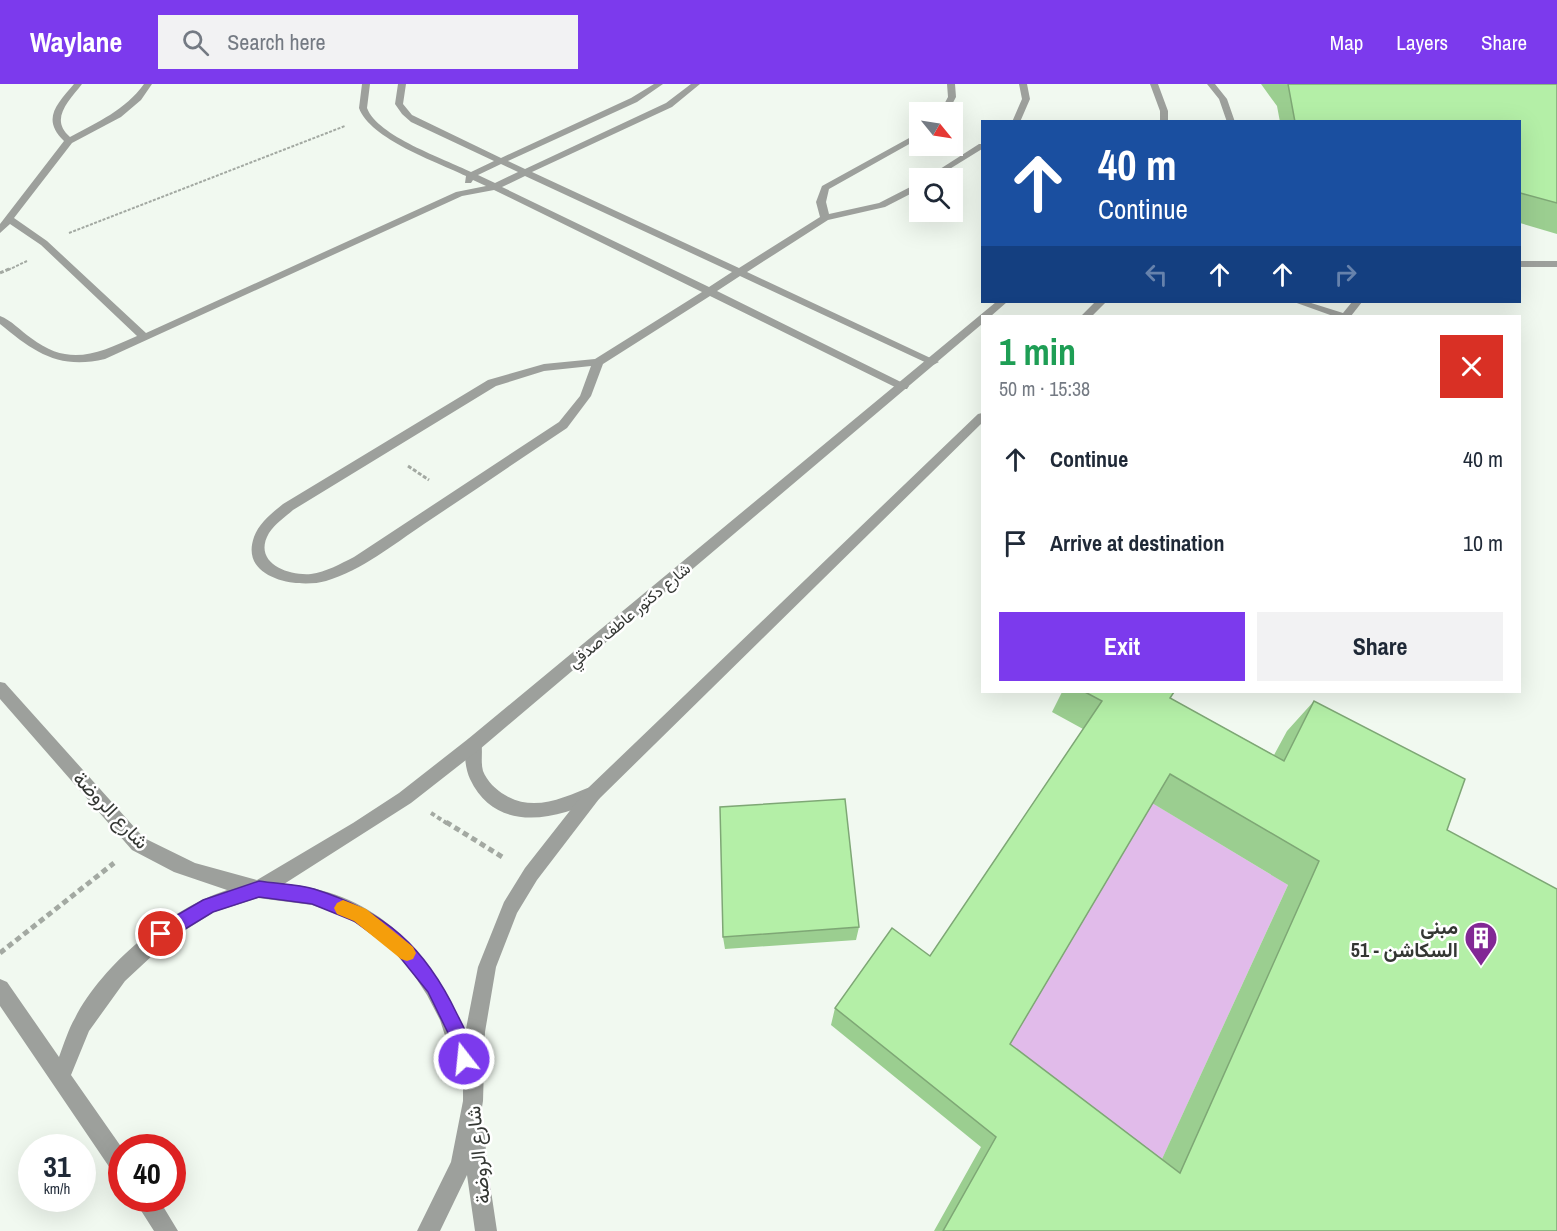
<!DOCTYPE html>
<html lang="en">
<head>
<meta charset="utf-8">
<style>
  body { margin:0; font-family:"Archivo Narrow",Vazirmatn,sans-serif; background:#f2f2f3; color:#1f2937; height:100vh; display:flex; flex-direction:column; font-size:22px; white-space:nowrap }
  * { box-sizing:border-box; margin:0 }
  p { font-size:20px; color:#747a83 }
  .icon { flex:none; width:33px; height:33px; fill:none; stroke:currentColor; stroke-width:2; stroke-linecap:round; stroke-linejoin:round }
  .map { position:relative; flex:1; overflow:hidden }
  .panel { position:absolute; left:981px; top:231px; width:540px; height:378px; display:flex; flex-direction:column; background:#fff; border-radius:0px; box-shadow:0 6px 24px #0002 }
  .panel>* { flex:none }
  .banner { position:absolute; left:981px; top:36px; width:540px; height:183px; border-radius:0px; box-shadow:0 6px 24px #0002; background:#1a4fa0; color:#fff; overflow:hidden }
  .needle { width:39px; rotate:120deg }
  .buttons { position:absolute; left:909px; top:18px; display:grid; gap:12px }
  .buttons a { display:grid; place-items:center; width:54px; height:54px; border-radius:0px; background:#fff; box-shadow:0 6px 24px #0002; font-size:30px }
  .speed { position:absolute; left:18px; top:1050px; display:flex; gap:12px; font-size:30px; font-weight:700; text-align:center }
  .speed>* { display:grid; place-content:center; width:78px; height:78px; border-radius:50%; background:#fff; box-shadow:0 6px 24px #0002; line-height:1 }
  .speed small { font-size:15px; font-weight:400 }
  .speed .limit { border:9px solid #d22; background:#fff; color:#111 }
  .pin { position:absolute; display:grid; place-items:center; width:51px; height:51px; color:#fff; margin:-26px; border:3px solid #fff; border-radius:50%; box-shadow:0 2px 6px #0007 }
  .me { position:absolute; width:66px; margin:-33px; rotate:344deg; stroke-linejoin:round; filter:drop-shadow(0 0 4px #0008) }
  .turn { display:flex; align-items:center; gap:21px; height:126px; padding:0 18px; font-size:27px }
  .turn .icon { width:78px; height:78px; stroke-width:2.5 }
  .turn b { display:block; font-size:42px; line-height:51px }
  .lanes { display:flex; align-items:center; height:57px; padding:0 18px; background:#0003; justify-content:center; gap:30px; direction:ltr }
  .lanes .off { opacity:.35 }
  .round { display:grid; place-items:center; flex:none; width:63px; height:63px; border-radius:0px; background:#f2f2f3 }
  .head { display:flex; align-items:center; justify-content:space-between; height:102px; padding:0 18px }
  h1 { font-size:36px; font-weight:700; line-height:45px; color:#1e9e55 }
  .cta { display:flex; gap:12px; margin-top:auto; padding:12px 18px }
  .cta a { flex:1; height:69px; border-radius:0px; background:#7c3aed; color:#fff; font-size:24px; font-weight:700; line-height:69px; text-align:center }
  .cta a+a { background:#f2f2f3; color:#1f2937 }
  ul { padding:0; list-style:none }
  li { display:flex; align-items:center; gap:18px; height:84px; padding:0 18px }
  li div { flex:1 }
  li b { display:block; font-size:22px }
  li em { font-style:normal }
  header { display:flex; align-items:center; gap:36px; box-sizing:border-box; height:84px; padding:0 30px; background:#7c3aed; color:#fff }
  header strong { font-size:28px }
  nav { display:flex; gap:33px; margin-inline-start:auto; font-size:21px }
  .search { width:420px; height:54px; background:#f2f2f3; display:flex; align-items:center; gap:15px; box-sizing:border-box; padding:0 21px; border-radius:0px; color:#747a83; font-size:22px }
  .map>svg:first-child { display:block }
  .green { fill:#e1bbea }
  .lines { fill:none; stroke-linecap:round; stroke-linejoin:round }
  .path-far3 { stroke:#a3a9a2; stroke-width:2; stroke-dasharray:3 1.5; stroke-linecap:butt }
  .path-far2 { stroke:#a3a9a2; stroke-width:3; stroke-dasharray:4 2; stroke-linecap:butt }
  .path-far1 { stroke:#a3a9a2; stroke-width:4; stroke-dasharray:4.5 3; stroke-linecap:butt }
  .path { stroke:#a3a9a2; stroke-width:5; stroke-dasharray:6 4; stroke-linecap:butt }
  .service { fill:#9da09c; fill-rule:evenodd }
  .minor { fill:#9da09c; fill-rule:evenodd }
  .tertiary { fill:#9da09c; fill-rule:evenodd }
  .wall { fill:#9bce90; fill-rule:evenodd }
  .building { fill:#b4efa7; stroke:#7ea775; stroke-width:1.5; fill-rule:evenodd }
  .route { fill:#7c3aed; stroke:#51269a; stroke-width:1.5 }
  .slow { fill:#f59e0b }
  .labels { text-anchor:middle; stroke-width:5; stroke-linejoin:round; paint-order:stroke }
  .street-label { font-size:16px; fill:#343733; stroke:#fff }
  .near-street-label { font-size:20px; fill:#343733; stroke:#fff }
  .near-poi-label { font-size:20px; font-weight:bold; fill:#343733; stroke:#fff; text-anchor:end }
</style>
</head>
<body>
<header>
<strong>Waylane</strong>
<div class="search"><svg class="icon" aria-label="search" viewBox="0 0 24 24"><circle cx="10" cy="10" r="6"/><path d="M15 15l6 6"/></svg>Search here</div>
<nav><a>Map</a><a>Layers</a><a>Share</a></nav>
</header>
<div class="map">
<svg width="1557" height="1147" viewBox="0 0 1557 1147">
  <rect width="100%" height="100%" fill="#f1f9f0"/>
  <!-- green -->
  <path class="green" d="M1149 717 1288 801 1152 1097 995 976Z"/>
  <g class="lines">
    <!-- path-far3 -->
    <path class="path-far3" d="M69 149 345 42
      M8 186 27 177"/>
    <!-- path-far2 -->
    <path class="path-far2" d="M0 189 11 184
      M408 382 429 396"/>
    <!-- path-far1 -->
    <path class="path-far1" d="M431 729 448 740"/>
    <!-- path -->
    <path class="path" d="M446 738 504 774
      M0 869 114 779"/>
    <!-- service -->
    <path class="service" d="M1520 177H1557V183H1520Z
      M1294 218H1308L1343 229 1352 218H1362L1351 232H1333Z"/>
    <!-- minor -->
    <path class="minor" d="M74 0H82C69 17 49 35 70 53 98 38 125 26 144 0H152L141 16 121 33 72 59 14 134 47 157 146 249 456 108 486 102 473 96 471 99H465L466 92C437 78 370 55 359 24L362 0H370L367 24C377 52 445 75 471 88L494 77 411 38 402 30 395 20 398 0H406L403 20 412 31 501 74 631 14 654 0H663L637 18 508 77 525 85 666 19 691 0H700L672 23 532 88 739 184 820 133 816 118 822 102 920 48V54L829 105 826 118 829 130 879 119 920 98V105L885 123 828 136 747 188 939 278 933 281 929 280 740 192 717 207 909 302 907 305H899L710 212 603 280 591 312 567 344C519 376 472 408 424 440 393 461 362 486 326 497 298 505 239 495 254 453 259 439 272 429 283 420L488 296 544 280 595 275 702 208 494 106 462 112 105 275C59 286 34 268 0 240V232C11 236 21 247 31 254 69 283 97 270 137 252L41 161 10 140 0 149V140L64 57C41 35 57 20 74 0ZM501 80 518 88 495 99 478 91ZM525 92 732 188 709 203 502 103ZM591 282 580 312 559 338 354 473C340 480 326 488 311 490 287 492 252 478 269 449 275 440 285 433 293 426L496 302 544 287Z
      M947 0H955L956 13 948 28H940L948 13Z
      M1019 0H1027L1030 15 1020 38H1012L1022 15Z
      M979 60H982V65L935 94H926Z
      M474 653 480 655C484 665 480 676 483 687 487 697 496 706 505 711 535 729 564 713 593 702L599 705 601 710 599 715C556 736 496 750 470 695 465 684 463 667 468 655Z"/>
    <!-- tertiary -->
    <path class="tertiary" d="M1150 0H1158L1168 27V38H1160V27Z
      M1207 0H1215L1227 15 1235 38H1227L1219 15Z
      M996 218H1007L991 232H982V240L480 665 411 719 284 800C375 807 433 868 465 950L478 883 504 818 525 784 587 705 978 330 982 329V339L599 715 537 796 517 829 496 883 485 948 483 1017 480 1035 484 1043 487 1080 497 1147H475L467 1091 440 1147H417L451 1078 463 1017V1000L458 992 440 936 427 911 410 885 389 863 365 844 339 830 312 821 258 814 214 828 168 857 125 897 89 947 71 991 122 1064V1093L114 1090 0 922V895L7 898 59 973C64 960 68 946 75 934 103 880 169 825 227 806L174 788 132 766 0 615V598L5 599 144 754 195 779 257 796 353 739 399 709 468 655Z
      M1095 218H1106L1092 232H1081Z
      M133 1114H158L178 1147H154Z"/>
  </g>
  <!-- wall -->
  <path class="wall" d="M1261 0H1557V150L1520 139V38H1280L1277 22Z
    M1062 608H1174L1170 614 1274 671 1287 647 1314 617 1447 746 1557 1147H934L981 1063 831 941 835 924 930 872 1083 645 1052 628ZM1152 719 1288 801 1162 1075 1010 960Z
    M859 843 856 856 725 865 723 853Z"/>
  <!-- building -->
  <path class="building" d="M1288 0H1557V119L1520 109V38H1295Z
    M1085 608H1174L1170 614 1284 677 1314 617 1465 695 1447 746 1557 805V1147H943L996 1053 835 924 892 844 930 872 1102 617ZM1170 690 1319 777 1180 1089 1010 960Z
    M845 715 859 843 723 853 720 723Z"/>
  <!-- route -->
  <path class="route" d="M259 797C277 800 297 800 314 805 385 827 425 863 457 930 464 944 477 965 470 981L464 984 457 981 451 955 428 908 395 867 354 837 312 820 259 813 213 828 167 856 161 859 155 856 153 850 155 844 203 816Z"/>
  <!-- slow -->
  <path class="slow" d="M343 816 366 825 413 863 416 869 413 875 407 877 401 875 354 837 337 830 334 824 337 819Z"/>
  <!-- icons -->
  <defs>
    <g id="building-pin" transform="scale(1.725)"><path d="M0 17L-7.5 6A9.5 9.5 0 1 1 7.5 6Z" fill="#822895" stroke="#fff"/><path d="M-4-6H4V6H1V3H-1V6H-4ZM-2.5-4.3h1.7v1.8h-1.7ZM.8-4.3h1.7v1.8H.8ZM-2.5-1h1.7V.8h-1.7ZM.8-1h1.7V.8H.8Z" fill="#fff"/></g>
  </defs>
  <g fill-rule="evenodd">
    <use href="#building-pin" x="1481" y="854"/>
  </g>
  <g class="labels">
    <!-- street labels -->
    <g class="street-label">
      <text transform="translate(629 531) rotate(-40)" y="6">شارع دكتور عاطف صدقي</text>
    </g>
    <!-- near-street labels -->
    <g class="near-street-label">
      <text transform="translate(111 726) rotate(46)" y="7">شارع الروضة</text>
      <text transform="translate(478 1071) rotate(-96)" y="7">شارع الروضة</text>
    </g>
    <!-- near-poi labels -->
    <g class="near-poi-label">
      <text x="1458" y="850">مبنى<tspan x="1458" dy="23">السكاشن - 51</tspan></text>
    </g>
  </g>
</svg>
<div class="buttons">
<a><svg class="needle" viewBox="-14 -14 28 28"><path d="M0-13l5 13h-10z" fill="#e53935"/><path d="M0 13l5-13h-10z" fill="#747a83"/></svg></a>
<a><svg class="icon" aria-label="search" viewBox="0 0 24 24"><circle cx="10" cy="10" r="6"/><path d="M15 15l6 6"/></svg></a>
</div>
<div class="speed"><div>31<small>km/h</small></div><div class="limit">40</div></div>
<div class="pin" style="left:161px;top:850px;background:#d93025"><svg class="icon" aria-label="arrive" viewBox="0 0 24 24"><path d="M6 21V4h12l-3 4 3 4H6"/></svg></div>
<svg class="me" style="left:464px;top:975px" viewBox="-20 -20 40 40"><circle r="17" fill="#7c3aed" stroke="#fff" stroke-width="3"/><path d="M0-11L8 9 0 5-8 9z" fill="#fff"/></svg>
<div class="banner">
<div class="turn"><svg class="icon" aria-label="ahead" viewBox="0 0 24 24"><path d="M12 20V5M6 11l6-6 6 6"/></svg><div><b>40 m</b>Continue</div></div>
<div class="lanes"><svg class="icon off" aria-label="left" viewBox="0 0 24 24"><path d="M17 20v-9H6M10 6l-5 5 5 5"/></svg><svg class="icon" aria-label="ahead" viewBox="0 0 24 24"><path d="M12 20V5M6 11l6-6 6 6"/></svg><svg class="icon" aria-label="ahead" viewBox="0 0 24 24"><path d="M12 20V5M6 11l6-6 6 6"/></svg><svg class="icon off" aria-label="right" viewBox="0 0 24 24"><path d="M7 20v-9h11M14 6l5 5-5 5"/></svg></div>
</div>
<section class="panel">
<div class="head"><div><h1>1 min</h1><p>50 m · 15:38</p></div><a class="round" style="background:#d93025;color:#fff"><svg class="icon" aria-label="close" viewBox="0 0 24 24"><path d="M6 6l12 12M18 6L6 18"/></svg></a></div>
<ul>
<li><svg class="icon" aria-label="ahead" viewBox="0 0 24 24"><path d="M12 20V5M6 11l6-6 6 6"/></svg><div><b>Continue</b></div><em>40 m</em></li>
<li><svg class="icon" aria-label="arrive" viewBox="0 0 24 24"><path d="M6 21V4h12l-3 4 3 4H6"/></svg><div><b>Arrive at destination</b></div><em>10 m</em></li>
</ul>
<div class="cta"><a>Exit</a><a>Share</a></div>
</section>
</div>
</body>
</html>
